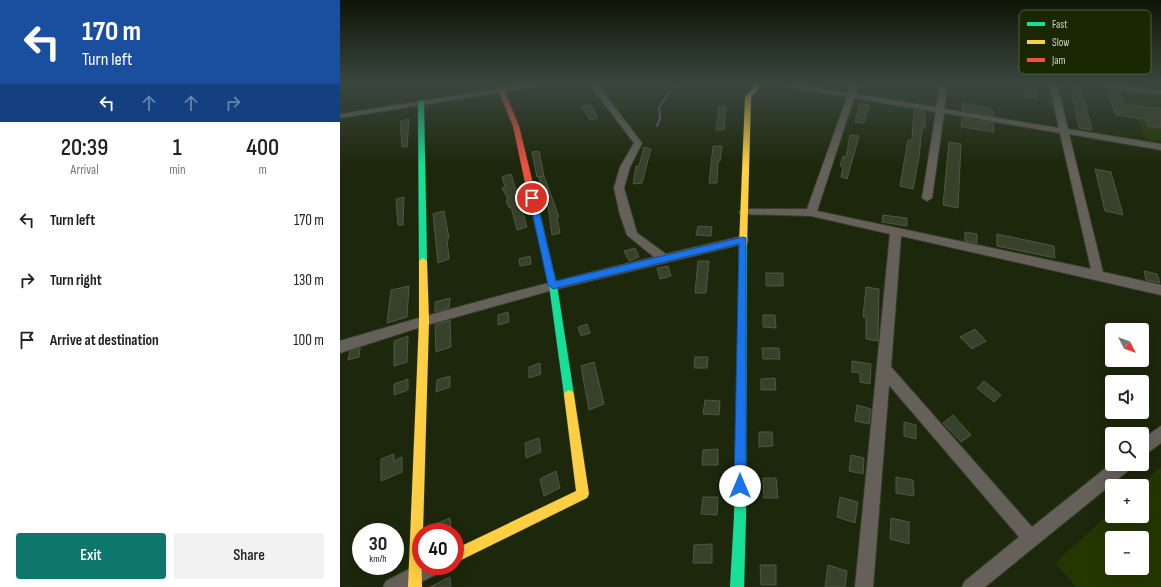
<!DOCTYPE html>
<html lang="en">
<head>
<meta charset="utf-8">
<style>
  body { margin:0; font-family:"Sofia Sans Condensed",sans-serif; background:#f2f2f2; color:#222; height:100vh; display:flex; flex-direction:column; font-size:15px; white-space:nowrap }
  * { box-sizing:border-box; margin:0 }
  p { font-size:13px; color:#767676 }
  .icon { flex:none; width:22px; height:22px; fill:none; stroke:currentColor; stroke-width:2; stroke-linecap:round; stroke-linejoin:round }
  .map { position:relative; flex:1; overflow:hidden }
  .panel { display:flex; flex-direction:column; background:#fff; width:340px }
  .panel>* { flex:none }
  .banner { background:#1a4fa0; color:#fff; overflow:hidden }
  .needle { width:26px; rotate:132deg }
  .fabs { position:absolute; left:765px; top:323px; display:grid; gap:8px }
  .fabs a { display:grid; place-items:center; width:44px; height:44px; border-radius:4px; background:#fff; box-shadow:0 4px 16px #0002; font-size:20px }
  .speed { position:absolute; left:12px; top:523px; display:flex; gap:8px; font-size:20px; font-weight:700; text-align:center }
  .speed>* { display:grid; place-content:center; width:52px; height:52px; border-radius:50%; background:#fff; box-shadow:0 4px 16px #0002; line-height:1 }
  .speed small { font-size:10px; font-weight:400 }
  .speed .limit { border:6px solid #d22; background:#fff; color:#111 }
  .pin { position:absolute; display:grid; place-items:center; width:34px; height:34px; color:#fff; margin:-17px; border:2px solid #fff; border-radius:50%; box-shadow:0 1px 4px #0007 }
  .me { position:absolute; width:44px; margin:-22px; rotate:0deg; stroke-linejoin:round; filter:drop-shadow(0 0 3px #0008) }
  .turn { display:flex; align-items:center; gap:14px; height:84px; padding:0 16px; font-size:18px }
  .turn .icon { width:52px; height:52px; stroke-width:2.5 }
  .turn b { display:block; font-size:28px; line-height:34px }
  .lanes { display:flex; align-items:center; height:38px; padding:0 16px; background:#0003; justify-content:center; gap:20px; direction:ltr }
  .lanes .off { opacity:.35 }
  .eta { display:flex; justify-content:space-evenly; align-items:center; height:68px; text-align:center }
  .eta b { font-size:24px; font-weight:600; line-height:28px }
  .cta { display:flex; gap:8px; margin-top:auto; padding:8px 16px }
  .cta a { flex:1; height:46px; border-radius:4px; background:#0f766e; color:#fff; font-size:16px; font-weight:600; line-height:46px; text-align:center }
  .cta a+a { background:#f2f2f2; color:#222 }
  ul { padding:0; list-style:none }
  li { display:flex; align-items:center; gap:12px; height:60px; padding:0 16px }
  li div { flex:1 }
  li b { display:block; font-size:15px }
  li em { font-style:normal }
  main { display:flex; flex:1; min-height:0 }
  .map>svg:first-child { display:block }
  .built { fill:#243701; fill-rule:evenodd }
  .lines { fill:none; stroke-linecap:round; stroke-linejoin:round }
  .stream { stroke:#8151a8; stroke-width:2 }
  .building { fill:#38412b; stroke:#4f5841 }
  .street-casing { stroke:#37412a; stroke-width:2 }
  .fast-casing { stroke:#37412a; stroke-width:1 }
  .slow-casing { stroke:#37412a; stroke-width:1 }
  .jam-casing { stroke:#37412a; stroke-width:1 }
  .street { fill:#65615a; fill-rule:evenodd }
  .fast { fill:#16e098; fill-rule:evenodd }
  .slow { fill:#ffcf43; fill-rule:evenodd }
  .jam { fill:#f24e42; fill-rule:evenodd }
  .route { fill:#1a73e8; stroke:#114b97 }
  .key { fill:#192703; stroke:#4e5c3b; stroke-width:1 }
  .key-label { font-size:11px; fill:#cbd7bd }
</style>
</head>
<body>
<main>
<section class="panel">
<div class="banner">
<div class="turn"><svg class="icon" aria-label="left" viewBox="0 0 24 24"><path d="M17 20v-9H6M10 6l-5 5 5 5"/></svg><div><b>170 m</b>Turn left</div></div>
<div class="lanes"><svg class="icon" aria-label="left" viewBox="0 0 24 24"><path d="M17 20v-9H6M10 6l-5 5 5 5"/></svg><svg class="icon off" aria-label="ahead" viewBox="0 0 24 24"><path d="M12 20V5M6 11l6-6 6 6"/></svg><svg class="icon off" aria-label="ahead" viewBox="0 0 24 24"><path d="M12 20V5M6 11l6-6 6 6"/></svg><svg class="icon off" aria-label="right" viewBox="0 0 24 24"><path d="M7 20v-9h11M14 6l5 5-5 5"/></svg></div>
</div>
<div class="eta">
<div><b>20:39</b><p>Arrival</p></div>
<div><b>1</b><p>min</p></div>
<div><b>400</b><p>m</p></div>
</div>
<ul>
<li><svg class="icon" aria-label="left" viewBox="0 0 24 24"><path d="M17 20v-9H6M10 6l-5 5 5 5"/></svg><div><b>Turn left</b></div><em>170 m</em></li>
<li><svg class="icon" aria-label="right" viewBox="0 0 24 24"><path d="M7 20v-9h11M14 6l5 5-5 5"/></svg><div><b>Turn right</b></div><em>130 m</em></li>
<li><svg class="icon" aria-label="arrive" viewBox="0 0 24 24"><path d="M6 21V4h12l-3 4 3 4H6"/></svg><div><b>Arrive at destination</b></div><em>100 m</em></li>
</ul>
<div class="cta"><a>Exit</a><a>Share</a></div>
</section>
<div class="map">
<svg width="821" height="587" viewBox="0 0 821 587">
  <rect width="100%" height="100%" fill="#1c270b"/>
  <!-- built -->
  <path class="built" d="M787 90 821 95V142L806 140Z
    M821 467V587H736L715 563 772 511V516H802V486H800ZM772 538H802V568H772Z"/>
  <g class="lines">
    <!-- stream -->
    <path class="stream" d="M317 126 320 118 319 107 335 84"/>
  </g>
  <!-- building -->
  <path class="building" d="M730 85 741 87 752 130 739 128Z
    M683 88 695 90 697 98 684 97Z
    M767 90 780 92 784 104 821 109V128L808 126 805 119 776 115Z
    M520 103 529 105 524 123 515 122Z
    M623 103 652 109 653 116 622 111Z
    M250 105 254 111 258 118 250 120 242 107Z
    M379 106 386 107 384 130H376Z
    M574 110 585 112V128H582L579 157 573 189 560 186 568 140H572Z
    M622 118 653 123 654 132 621 127Z
    M69 119 67 147H62L60 121Z
    M510 135 519 136 507 179 501 177 503 167 500 166 503 156 506 157Z
    M609 142 621 144 618 208 603 205Z
    M373 146H382L380 161H378L377 183H369Z
    M304 147 311 149 302 183 293 184 296 166H299Z
    M199 151 204 176 197 177 192 152Z
    M755 169 771 172 783 215 765 211Z
    M171 174 187 227 177 230 171 207 169 208 166 200 168 199 162 188 165 187 162 177Z
    M204 176 219 217 217 218 220 233 212 235 208 206H206L204 200 199 177Z
    M64 197 63 225H58L56 199Z
    M104 211 109 238 107 239 109 259 98 263 93 214Z
    M543 215 567 218V226L542 222Z
    M358 226 372 227 371 236 356 235Z
    M625 232 637 234V243L625 241Z
    M657 234 714 246 715 258 657 246Z
    M295 248 299 257 289 261 284 251Z
    M190 256 191 264 180 266 179 259Z
    M358 261H369L366 293H355Z
    M328 266 331 276 320 279 317 268Z
    M804 271 817 274 820 283 806 280Z
    M426 273H443V286H426Z
    M69 286 67 317 47 323 51 290Z
    M526 287 539 289 538 341 526 339V317H523Z
    M110 298 109 308 95 312V302Z
    M168 312 169 322 158 325V315Z
    M423 315H435L436 328 423 327Z
    M110 320 111 347 96 352 95 325Z
    M247 324 250 333 241 336 238 327Z
    M635 329 646 341 632 349 620 337Z
    M68 336 67 362 54 366V341Z
    M20 348 19 357 8 360 10 351Z
    M422 348H439L440 359H423Z
    M355 357H368L367 368H354Z
    M512 361 531 364 530 384 520 382V373L512 372Z
    M254 362 264 404 249 410 241 366Z
    M200 363 201 374 189 378V367Z
    M110 376V387L96 392 97 380Z
    M435 378 436 390H421V379Z
    M68 379V390L54 395V384Z
    M644 381 661 395 654 402 637 388Z
    M365 400 380 401 379 415 363 414Z
    M517 405 531 409 529 424 515 421Z
    M613 415 631 435 621 442 603 423Z
    M564 422 576 425V439L564 436Z
    M419 432H432L433 446 419 447Z
    M199 438 201 452 186 458 185 443Z
    M378 449V465H362L363 450Z
    M54 454V461L62 457V472L41 481V459Z
    M511 455 524 458 523 474 509 471Z
    M216 471 220 488 204 496 200 479Z
    M556 477 573 480 574 496 556 493Z
    M423 478H436L438 498H424Z
    M363 497H378L377 515 361 514Z
    M500 497 518 502 515 523 497 517Z
    M110 518 111 532H94L93 525Z
    M551 518 569 522V544L550 539Z
    M372 544V563H353L354 545Z
    M420 565H436V585H421Z
    M488 565 507 571 505 587H485Z
    M110 577 111 587H90Z"/>
  <g class="lines">
    <!-- street casing -->
    <g class="street-casing">
      <path id="street" d="M0 84H7L0 87Z
        M187 84H205L201 86 0 118V114Z
        M249 84H257L302 143 290 167 284 188 297 233 326 254 403 236 407 237 408 240 407 243 213 290 84 326 0 353V341C104 310 208 282 314 257L287 235 280 215 274 188 280 167 294 143Z
        M437 84H455L508 93 511 84H519L516 94 596 107 600 84H608L604 109 719 128 709 84H717L728 129 821 144V150L729 134 763 272 821 285V295L561 236 551 367 692 527 772 463 791 464 789 470 645 587H622L625 581 679 537 549 385 533 587H515L550 234 471 216 400 214 399 212 404 209H467L507 97 441 86ZM514 98 596 112 582 198 587 201 592 198 604 113 720 133 751 269 477 211Z
        M754 84H774L821 91V95L758 86Z
        M821 426V443L802 457V439Z
        M81 563V566H104L101 572 71 587H43L46 581Z"/>
    </g>
    <!-- fast casing -->
    <g class="fast-casing">
      <path id="fast" d="M81 100 84 102 87 261 83 264 79 261 78 102Z
        M188 190H191L195 192 217 285 234 395 233 398 229 400 225 398 224 395 209 285 187 192Z
        M403 243 407 246 406 517 404 587H390L394 517 399 246Z"/>
    </g>
    <!-- slow casing -->
    <g class="slow-casing">
      <path id="slow" d="M417 84H423L411 97 407 246 403 249 399 246 405 97Z
        M83 258 87 261 89 321 83 532H81L82 587H68L79 321V261Z
        M229 390 233 392 234 395 249 494 247 498 115 563V549L236 491 224 395 225 392Z"/>
    </g>
    <!-- jam casing -->
    <g class="jam-casing">
      <path id="jam" d="M161 88 164 90 179 126 195 192 194 194H191L187 192 173 126 158 90Z"/>
    </g>
    <!-- street -->
    <use href="#street" class="street"/>
    <!-- fast -->
    <use href="#fast" class="fast"/>
    <!-- slow -->
    <use href="#slow" class="slow"/>
    <!-- jam -->
    <use href="#jam" class="jam"/>
  </g>
  <!-- sky -->
  <linearGradient id="sky" x2="0" y2="1"><stop stop-color="#0f1506"/><stop offset="0.51" stop-color="#3a473f"/><stop offset="1" stop-color="#3a473f" stop-opacity="0"/></linearGradient>
  <rect width="821" height="166" fill="url(#sky)"/>
  <!-- route -->
  <path class="route" d="M192 196 196 198 216 281 403 237 406 238V486L405 490 400 492 396 490 394 486 399 244 213 289 208 285 189 198Z"/>
  <!-- legend -->
  <rect x="679" y="10" width="132" height="64" rx="6" class="key"/>
  <rect x="687" y="22" width="18" height="4" fill="#16e098"/>
  <rect x="687" y="40" width="18" height="4" fill="#ffcf43"/>
  <rect x="687" y="58" width="18" height="4" fill="#f24e42"/>
  <g class="key-label">
    <text x="712" y="28">Fast</text>
    <text x="712" y="46">Slow</text>
    <text x="712" y="64">Jam</text>
  </g>
</svg>
<div class="fabs">
<a><svg class="needle" viewBox="-14 -14 28 28"><path d="M0-13l5 13h-10z" fill="#e53935"/><path d="M0 13l5-13h-10z" fill="#767676"/></svg></a>
<a><svg class="icon" aria-label="sound" viewBox="0 0 24 24"><path d="M4 9h4l5-4v14l-5-4H4zM17 9q2 3 0 6"/></svg></a>
<a><svg class="icon" aria-label="search" viewBox="0 0 24 24"><circle cx="10" cy="10" r="6"/><path d="M15 15l6 6"/></svg></a>
<a>+</a>
<a>−</a>
</div>
<div class="speed"><div>30<small>km/h</small></div><div class="limit">40</div></div>
<div class="pin" style="left:192px;top:198px;background:#d93025"><svg class="icon" aria-label="arrive" viewBox="0 0 24 24"><path d="M6 21V4h12l-3 4 3 4H6"/></svg></div>
<svg class="me" style="left:400px;top:486px" viewBox="-20 -20 40 40"><circle r="19" fill="#fff"/><path d="M0-13L10 11 0 6-10 11z" fill="#1a73e8"/></svg>
</div>
</main>
</body>
</html>
